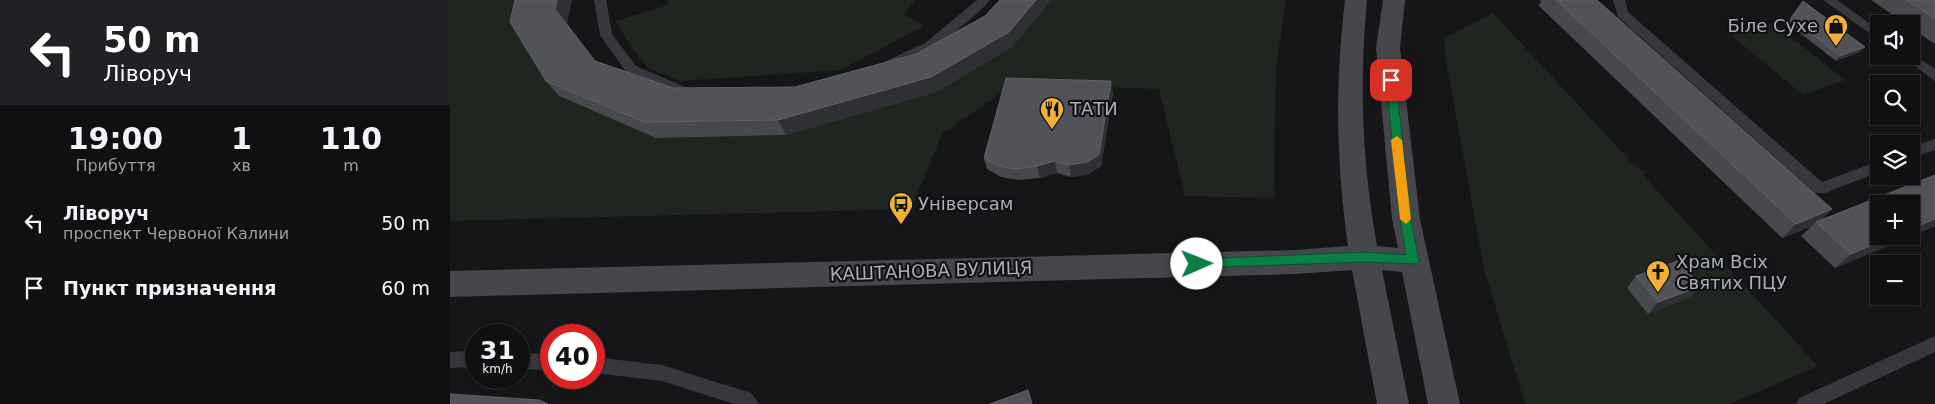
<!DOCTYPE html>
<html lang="uk">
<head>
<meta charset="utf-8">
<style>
  body { margin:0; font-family:"DejaVu Sans",sans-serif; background:#1e1e20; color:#f1f3f6; height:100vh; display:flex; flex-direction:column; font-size:19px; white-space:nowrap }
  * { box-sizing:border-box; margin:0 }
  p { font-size:16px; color:#9c9d9f }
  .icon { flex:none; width:28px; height:28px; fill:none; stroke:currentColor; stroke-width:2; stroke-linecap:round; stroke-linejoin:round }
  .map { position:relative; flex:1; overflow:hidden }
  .panel { display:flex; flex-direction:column; background:#101012; width:450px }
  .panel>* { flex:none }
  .banner { background:#202124; color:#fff; overflow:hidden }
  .tools { position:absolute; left:1420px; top:15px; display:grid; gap:10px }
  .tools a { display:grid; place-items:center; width:50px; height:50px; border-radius:0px; background:#101012; box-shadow:0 1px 4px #0004,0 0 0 1px #303032; font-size:25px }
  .speed { position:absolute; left:15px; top:324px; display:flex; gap:10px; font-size:25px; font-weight:700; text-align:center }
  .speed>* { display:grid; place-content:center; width:65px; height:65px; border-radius:50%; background:#101012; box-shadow:0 1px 4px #0004,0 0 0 1px #303032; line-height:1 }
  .speed small { font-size:12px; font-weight:400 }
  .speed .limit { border:8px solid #d22; background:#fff; color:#111 }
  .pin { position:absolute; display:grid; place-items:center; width:42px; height:42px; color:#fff; margin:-21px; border-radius:10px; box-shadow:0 2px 8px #0006 }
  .me { position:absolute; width:55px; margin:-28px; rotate:89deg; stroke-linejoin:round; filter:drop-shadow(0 0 4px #0008) }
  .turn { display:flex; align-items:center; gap:18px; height:105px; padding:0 20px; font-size:22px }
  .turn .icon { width:65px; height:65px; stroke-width:2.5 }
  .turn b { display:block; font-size:35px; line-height:42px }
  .eta { display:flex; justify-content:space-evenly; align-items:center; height:85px; text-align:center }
  .eta b { font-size:30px; font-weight:700; line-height:35px }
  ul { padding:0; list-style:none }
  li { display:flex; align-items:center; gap:15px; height:65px; padding:0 20px }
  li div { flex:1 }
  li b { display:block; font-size:19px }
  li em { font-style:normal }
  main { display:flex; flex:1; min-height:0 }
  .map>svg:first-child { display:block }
  .green { fill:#1e261f }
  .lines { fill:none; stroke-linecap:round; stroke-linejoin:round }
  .lane { fill:#37383d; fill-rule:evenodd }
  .secondary { fill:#45474d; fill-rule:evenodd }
  .wall { fill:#47494d }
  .shaded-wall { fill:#2f3033 }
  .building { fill:#525359; stroke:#5f6168 }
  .route { fill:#0b8043; stroke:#07532c }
  .slow { fill:#f59e0b }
  .labels { text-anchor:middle; stroke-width:4.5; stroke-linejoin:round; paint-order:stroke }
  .poi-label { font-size:18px; fill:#a8adb8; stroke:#111113; text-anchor:start }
  .street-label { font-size:18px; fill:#a8adb8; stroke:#111113 }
</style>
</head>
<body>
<main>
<section class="panel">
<div class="banner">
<div class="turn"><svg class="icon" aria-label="left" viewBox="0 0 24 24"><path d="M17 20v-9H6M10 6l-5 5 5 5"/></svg><div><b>50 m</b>Ліворуч</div></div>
</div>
<div class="eta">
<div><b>19:00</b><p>Прибуття</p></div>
<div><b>1</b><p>хв</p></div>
<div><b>110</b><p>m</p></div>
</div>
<ul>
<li><svg class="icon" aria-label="left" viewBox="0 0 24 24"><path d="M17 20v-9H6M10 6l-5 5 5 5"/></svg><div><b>Ліворуч</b><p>проспект Червоної Калини</p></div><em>50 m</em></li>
<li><svg class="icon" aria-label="arrive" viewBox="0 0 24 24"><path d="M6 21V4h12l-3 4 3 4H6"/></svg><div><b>Пункт призначення</b></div><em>60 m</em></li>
</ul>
</section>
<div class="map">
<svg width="1485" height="404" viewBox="0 0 1485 404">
  <rect width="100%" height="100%" fill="#161618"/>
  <!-- green -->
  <path class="green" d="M0 0H81L109 96 206 138 336 135 562 47 601 0H836L826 69 824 198 735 196 709 89 564 84 492 134 461 209 0 221Z
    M218 0H466L454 14 474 26 391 70 230 81 198 68 181 47 166 21 218 5Z
    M1043 13 1185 166 1197 173 1192 174 1368 366 1280 404H1075L1034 269 995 56 994 38Z
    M1323 23 1395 80 1353 95 1282 36Z"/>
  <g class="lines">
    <!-- lane -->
    <path class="lane" d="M144 0H156L162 34 186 66 235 87 250 89 252 92 250 95H228L176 72 150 35Z
      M527 0H540C527 17 457 73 436 67L435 64 436 61 475 43Z
      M1163 0H1175L1178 12 1372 182 1429 161V172L1375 193H1365L1168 17Z
      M1373 0H1387L1429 30V40Z
      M1461 53 1485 69V81L1452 56H1461Z
      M1485 139V150L1461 158V147Z
      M1485 336V352L1374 404H1346L1349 398Z
      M26 351V367L0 368V352Z
      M69 353 101 354V370L69 369Z
      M144 357 212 365 301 393 309 404H284L212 381 144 373Z"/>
    <!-- secondary -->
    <path class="secondary" d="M895 0H917C909 86 912 160 927 246L948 248 942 219 926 48 933 0H955L950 48 970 219 1010 404H978L952 272 932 270 959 404H927L902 270 846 274 0 297V271L846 250 898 246C886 160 885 86 895 0Z"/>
  </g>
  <!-- wall -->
  <path class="wall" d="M550 0H601L562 47 486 92 336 135 206 138 109 96 96 81 117 24 145 61 223 88 345 87 466 54 535 16Z
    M1091 0H1147L1382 209 1371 220 1485 175V226L1461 236V204L1429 236H1461L1385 268 1351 236 1362 226 1332 238 1089 6Z
    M1421 0H1485V44L1461 28V24H1456Z
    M1353 1 1410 52 1386 61 1337 23Z
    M663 93 651 166 639 174 621 177 607 173 590 178 568 180 551 177 537 169 534 158Z
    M1186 276 1251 286 1240 297 1198 314 1177 288Z"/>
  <!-- shaded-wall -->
  <path class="shaded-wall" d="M107 0H122L117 24 105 9Z
    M586 0H601L562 47 486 92 336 135 328 120Z
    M1415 47 1410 52 1386 61 1390 56Z
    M661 81 663 93 651 166 639 174 621 177 619 165Z
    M605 161 607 173 590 178 587 166Z
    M1382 209 1367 224 1366 222 1362 226 1332 238 1346 224Z
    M1485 219V226L1461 236V229Z
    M1443 236H1461L1385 268 1401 254Z
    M1251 286 1240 297 1198 314 1208 302Z"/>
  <!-- building -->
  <path class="building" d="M65 0H107L105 9 145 61 223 88 345 87 466 54 535 16 550 0H586L559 32 481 77 328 120 194 122 96 81 60 22Z
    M1106 0H1147L1382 209 1346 224Z
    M1457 0H1485V19Z
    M1353 1 1415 47 1390 56 1341 18Z
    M556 78 661 81 649 155 637 162 619 165 605 161 587 166 565 169 548 166 534 158Z
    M1485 175V219L1461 229V204H1429V236H1443L1401 254 1366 222Z
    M1228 261 1251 286 1208 302 1186 276Z
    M578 390 582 404H540Z
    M0 394 89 400 98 404H0Z"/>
  <!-- route -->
  <path class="route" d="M941 76 946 80 961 219 969 261 967 264 915 262 743 268 741 264 743 261 747 259 915 252 956 255 950 219 936 80Z"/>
  <!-- slow -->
  <path class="slow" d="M947 136 952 140 961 219 956 224 950 219 941 140Z"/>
  <!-- icons -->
  <defs>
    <g id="shop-pin" transform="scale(1.25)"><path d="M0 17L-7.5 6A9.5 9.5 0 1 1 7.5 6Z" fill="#f2b134" stroke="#111113"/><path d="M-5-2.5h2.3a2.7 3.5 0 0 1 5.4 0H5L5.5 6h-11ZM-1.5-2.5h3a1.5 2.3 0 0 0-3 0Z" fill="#111"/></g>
    <g id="restaurant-pin" transform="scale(1.25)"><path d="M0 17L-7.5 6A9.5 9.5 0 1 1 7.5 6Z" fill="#f2b134" stroke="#111113"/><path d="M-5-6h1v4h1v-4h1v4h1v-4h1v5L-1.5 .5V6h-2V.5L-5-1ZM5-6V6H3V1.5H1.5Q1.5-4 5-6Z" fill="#111"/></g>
    <g id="bus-pin" transform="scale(1.25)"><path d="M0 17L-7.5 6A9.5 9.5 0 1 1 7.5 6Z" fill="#f2b134" stroke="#111113"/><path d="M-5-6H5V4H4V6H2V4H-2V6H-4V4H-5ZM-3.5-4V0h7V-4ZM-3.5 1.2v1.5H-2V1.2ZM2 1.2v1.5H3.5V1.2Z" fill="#111"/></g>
    <g id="church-pin" transform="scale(1.25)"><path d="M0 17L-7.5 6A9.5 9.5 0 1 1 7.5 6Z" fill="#f2b134" stroke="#111113"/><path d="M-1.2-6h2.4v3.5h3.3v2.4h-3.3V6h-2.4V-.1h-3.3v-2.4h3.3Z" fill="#111"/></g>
  </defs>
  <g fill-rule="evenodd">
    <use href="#shop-pin" x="1386" y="26"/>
    <use href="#restaurant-pin" x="602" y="109"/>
    <use href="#bus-pin" x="451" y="204"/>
    <use href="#church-pin" x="1208" y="272"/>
  </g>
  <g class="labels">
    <!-- poi labels -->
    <g class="poi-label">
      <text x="1368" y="32" text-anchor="end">Біле Сухе</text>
      <text x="620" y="115">ТАТИ</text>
      <text x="468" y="210">Універсам</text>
      <text x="1226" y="268">Храм Всіх<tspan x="1226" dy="21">Святих ПЦУ</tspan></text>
    </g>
    <!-- street labels -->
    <g class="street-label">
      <text transform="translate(481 271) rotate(-2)" y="6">КАШТАНОВА ВУЛИЦЯ</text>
    </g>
  </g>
</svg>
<div class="tools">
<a><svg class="icon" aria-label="sound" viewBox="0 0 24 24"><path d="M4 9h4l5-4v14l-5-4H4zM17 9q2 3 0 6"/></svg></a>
<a><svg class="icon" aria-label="search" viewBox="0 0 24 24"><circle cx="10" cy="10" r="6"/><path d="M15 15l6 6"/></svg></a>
<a><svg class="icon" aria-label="layers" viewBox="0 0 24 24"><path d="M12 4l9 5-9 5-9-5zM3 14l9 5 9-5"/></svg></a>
<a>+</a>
<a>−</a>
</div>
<div class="speed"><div>31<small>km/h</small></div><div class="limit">40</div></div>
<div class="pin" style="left:941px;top:80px;background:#d93025"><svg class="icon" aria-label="arrive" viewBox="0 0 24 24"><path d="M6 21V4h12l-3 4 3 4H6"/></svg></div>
<svg class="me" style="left:747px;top:264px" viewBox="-20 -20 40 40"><circle r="19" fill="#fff"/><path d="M0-13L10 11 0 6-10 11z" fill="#0b8043"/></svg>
</div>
</main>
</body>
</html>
